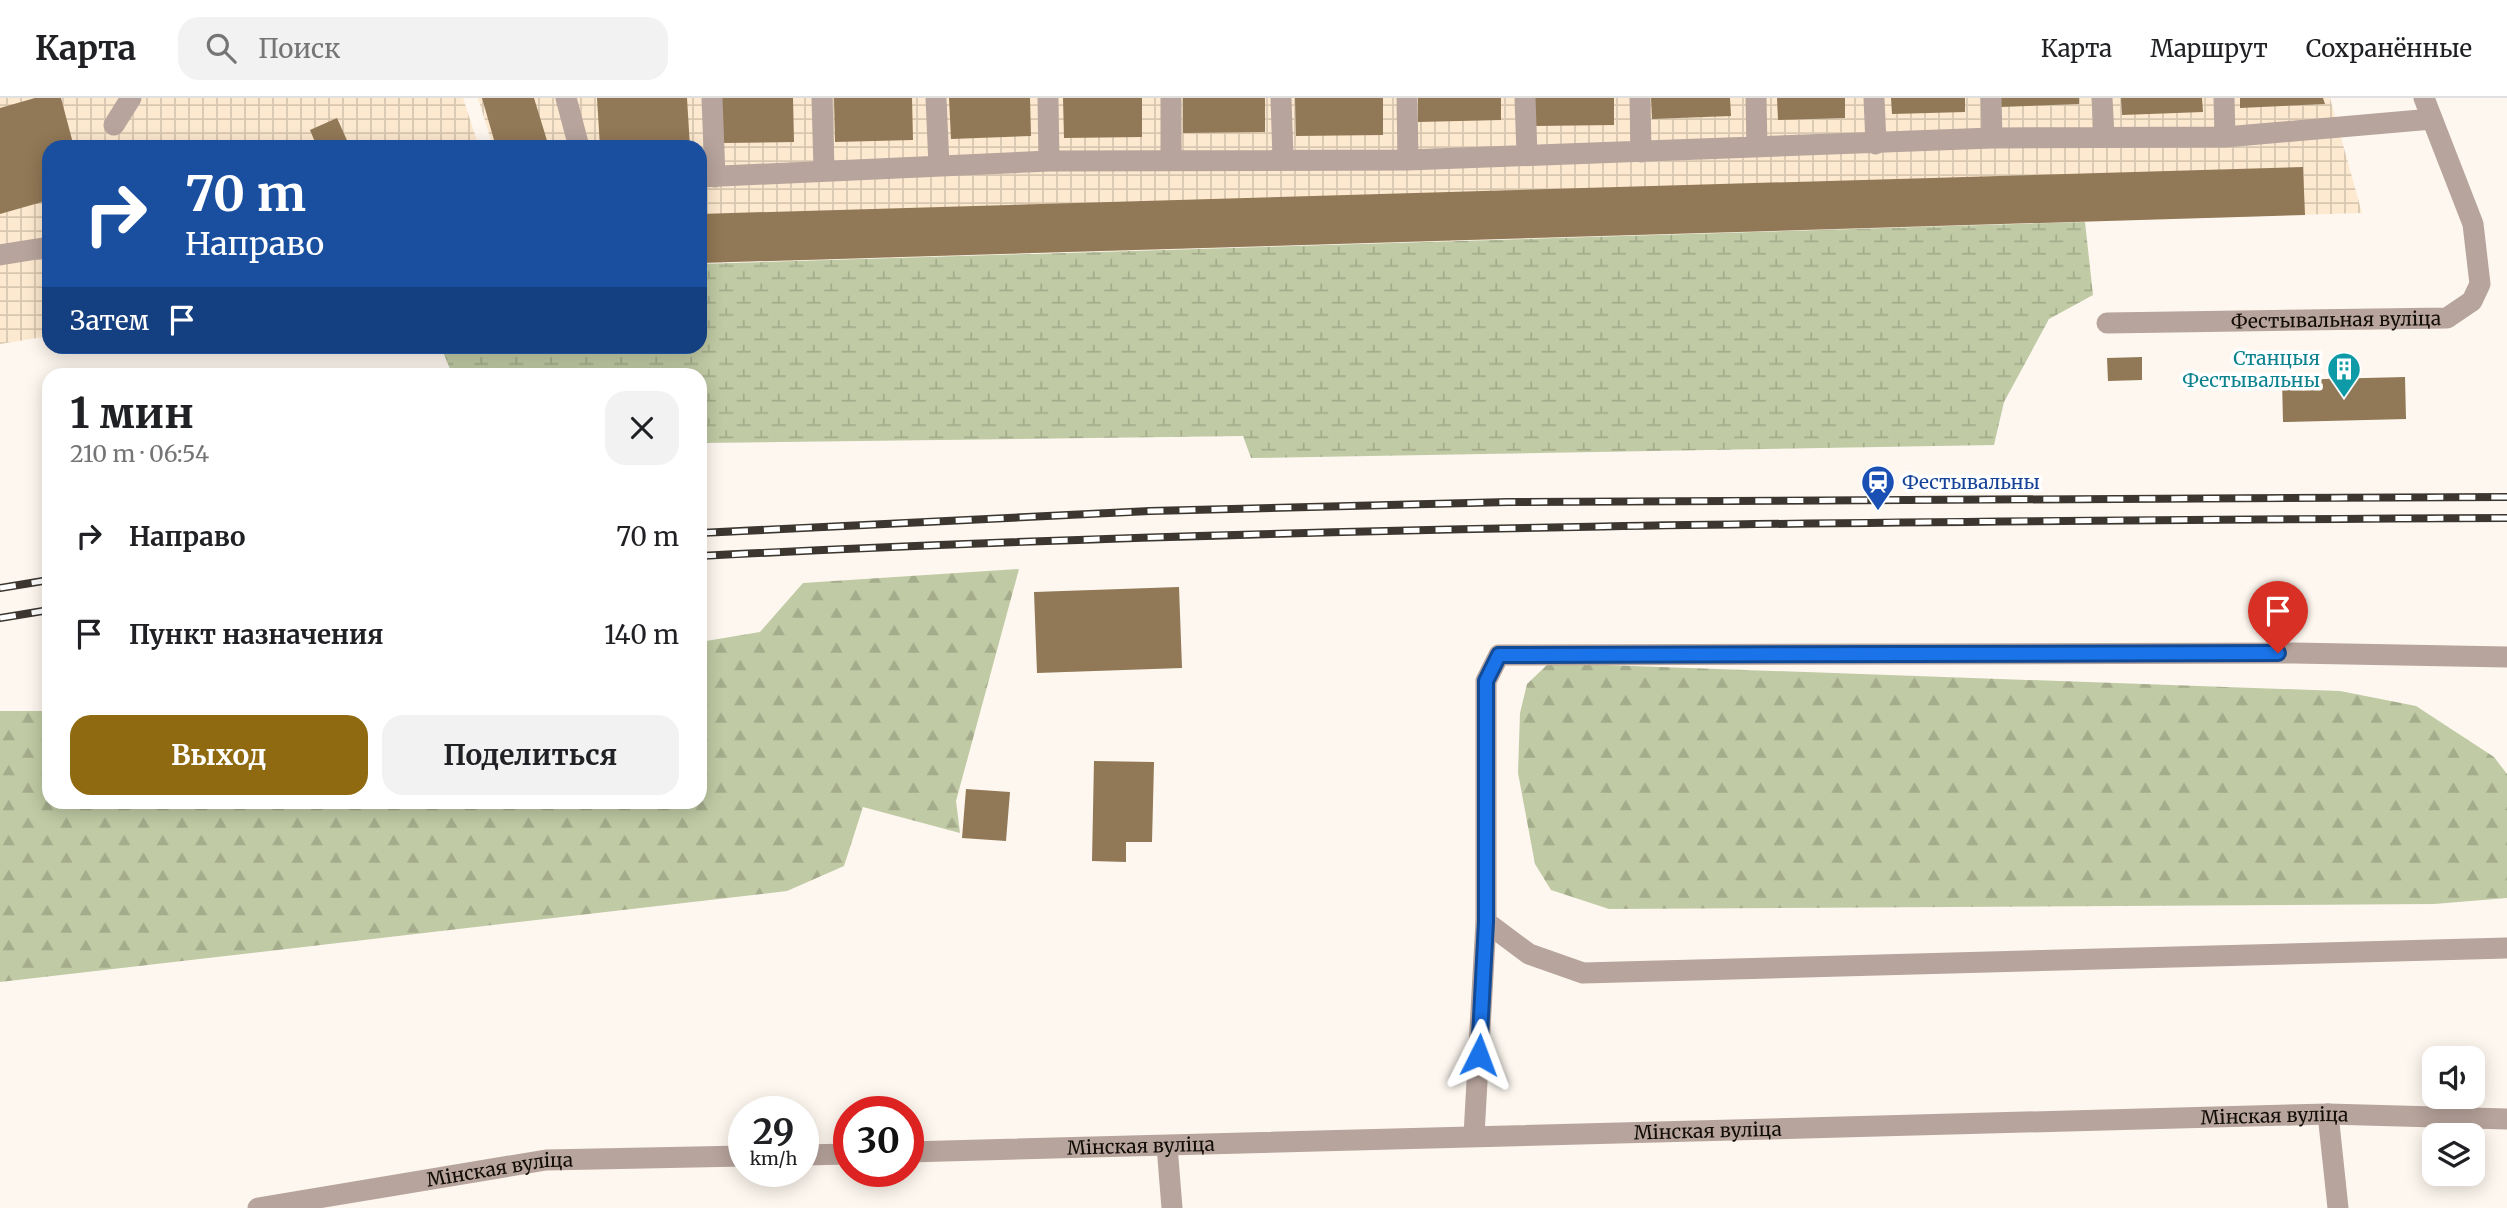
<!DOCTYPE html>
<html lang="ru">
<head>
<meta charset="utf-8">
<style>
  body { margin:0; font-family:Merriweather,serif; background:#f2f2f2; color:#202124; height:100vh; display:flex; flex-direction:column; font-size:26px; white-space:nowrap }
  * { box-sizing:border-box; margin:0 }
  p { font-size:23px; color:#757577 }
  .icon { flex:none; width:38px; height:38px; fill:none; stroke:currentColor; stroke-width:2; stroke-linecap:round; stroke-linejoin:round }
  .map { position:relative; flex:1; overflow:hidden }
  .sheet { position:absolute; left:42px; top:270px; width:665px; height:441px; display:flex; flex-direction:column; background:#fff; border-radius:21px; box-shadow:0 4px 18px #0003 }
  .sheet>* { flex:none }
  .hud { position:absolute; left:42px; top:42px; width:665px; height:214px; border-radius:21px; box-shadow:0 4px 18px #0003; background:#1a4fa0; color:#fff; overflow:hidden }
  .controls { position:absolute; left:2422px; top:948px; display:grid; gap:14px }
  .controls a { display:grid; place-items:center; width:63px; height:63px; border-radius:14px; background:#fff; box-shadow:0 4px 18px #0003; font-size:35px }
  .speed { position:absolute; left:728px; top:998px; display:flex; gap:14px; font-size:35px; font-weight:700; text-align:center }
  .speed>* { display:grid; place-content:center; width:91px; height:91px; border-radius:50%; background:#fff; box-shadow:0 4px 18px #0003; line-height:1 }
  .speed small { font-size:18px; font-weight:400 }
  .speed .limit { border:10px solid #d22; background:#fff; color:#111 }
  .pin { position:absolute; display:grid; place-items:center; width:60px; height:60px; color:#fff; margin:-72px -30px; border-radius:50% 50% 50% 0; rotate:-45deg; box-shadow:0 0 7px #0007 }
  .pin .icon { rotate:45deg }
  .me { position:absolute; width:77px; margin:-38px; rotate:3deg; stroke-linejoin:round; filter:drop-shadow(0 0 5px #0008) }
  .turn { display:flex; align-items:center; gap:24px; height:147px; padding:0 28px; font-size:32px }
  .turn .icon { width:91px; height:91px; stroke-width:2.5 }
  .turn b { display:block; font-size:49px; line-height:60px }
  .then { display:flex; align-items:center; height:66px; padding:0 28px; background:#0003; gap:14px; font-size:26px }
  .round { display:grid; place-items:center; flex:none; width:74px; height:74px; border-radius:21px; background:#f2f2f2 }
  .summary { display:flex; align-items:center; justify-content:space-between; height:119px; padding:0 28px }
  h1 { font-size:42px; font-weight:700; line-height:52px }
  .primary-button { display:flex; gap:14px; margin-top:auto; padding:14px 28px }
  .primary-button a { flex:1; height:80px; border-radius:21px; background:#906a10; color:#fff; font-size:28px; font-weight:700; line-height:80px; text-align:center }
  .primary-button a+a { background:#f2f2f2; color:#202124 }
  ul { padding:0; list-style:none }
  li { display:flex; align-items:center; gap:21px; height:98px; padding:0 28px }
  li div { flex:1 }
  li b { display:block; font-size:26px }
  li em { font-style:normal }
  header { display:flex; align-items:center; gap:42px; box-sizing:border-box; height:98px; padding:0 35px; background:#fff; border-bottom:2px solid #e0e0e0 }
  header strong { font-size:33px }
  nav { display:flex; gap:38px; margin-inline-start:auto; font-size:24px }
  .search { width:490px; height:63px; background:#f2f2f2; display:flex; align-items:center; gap:18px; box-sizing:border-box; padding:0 24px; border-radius:21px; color:#757577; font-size:26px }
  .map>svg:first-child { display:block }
  .industrial { fill:url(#industrial-grid) }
  .forest { fill:url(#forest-firs) }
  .wetland { fill:url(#wetland-marsh) }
  .building { fill:#917856 }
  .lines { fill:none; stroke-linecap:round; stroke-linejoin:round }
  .service { stroke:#b7a49c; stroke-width:21 }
  .minor { stroke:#b7a49c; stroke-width:21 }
  .rail-casing { stroke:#3b362f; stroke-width:8 }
  .rail { stroke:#fff; stroke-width:5; stroke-dasharray:16; stroke-linecap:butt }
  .route-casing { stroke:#114b97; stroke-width:18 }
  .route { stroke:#1a73e8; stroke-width:12 }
  .labels { text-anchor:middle; stroke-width:7; stroke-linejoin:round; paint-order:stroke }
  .street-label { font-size:19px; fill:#110c06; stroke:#fff }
  .culture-label { font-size:19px; fill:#0d838f; stroke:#fff; text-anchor:end }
  .transit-label { font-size:19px; fill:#164399; stroke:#fff; text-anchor:start }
</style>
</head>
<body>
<header>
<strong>Карта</strong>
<div class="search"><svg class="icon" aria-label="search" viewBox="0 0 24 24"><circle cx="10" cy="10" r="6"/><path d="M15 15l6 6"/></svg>Поиск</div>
<nav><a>Карта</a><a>Маршрут</a><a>Сохранённые</a></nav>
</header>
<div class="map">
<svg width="2507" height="1110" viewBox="0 0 2507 1110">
  <defs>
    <pattern id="industrial-grid" width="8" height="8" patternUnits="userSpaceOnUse" patternTransform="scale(1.75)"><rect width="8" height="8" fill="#fde9cf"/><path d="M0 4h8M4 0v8" fill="none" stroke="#d8c7b0"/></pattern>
    <pattern id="forest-firs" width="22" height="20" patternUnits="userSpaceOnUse" patternTransform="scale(1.75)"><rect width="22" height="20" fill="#c0caa4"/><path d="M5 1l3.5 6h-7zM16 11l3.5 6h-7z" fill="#a4ac8c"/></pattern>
    <pattern id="wetland-marsh" width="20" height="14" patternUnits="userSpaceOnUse" patternTransform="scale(1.75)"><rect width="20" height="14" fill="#c0caa4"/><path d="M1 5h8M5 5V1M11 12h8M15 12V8" fill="none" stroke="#a4ac8c"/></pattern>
  </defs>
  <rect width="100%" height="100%" fill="#fdf7ef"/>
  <!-- industrial -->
  <path class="industrial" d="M0 0H463L479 49H49V238L0 246Z
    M478 0H2330L2362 115 700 165V49H493Z"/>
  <!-- forest -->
  <path class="forest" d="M1019 471 956 703 960 735 863 709 844 768 787 793 0 884V613H49V704H700V544L760 534 803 485Z
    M1549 565 2340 593 2416 608 2494 659 2507 676V800L2434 806 1609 811 1551 792 1535 766 1518 675 1520 615 1527 586Z"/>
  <!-- wetland -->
  <path class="wetland" d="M2085 124 2093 197 2049 221 2004 304 1994 347 1251 360 1243 338 700 345V276H452L441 249 700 248V166Z"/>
  <!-- building -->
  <path class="building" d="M35 0H61L74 49H49V102L0 116V10Z
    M482 0H534L549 49H496Z
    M597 0H687L690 49H600Z
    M722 0H793L794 44 722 45Z
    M834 0H912L913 42 835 44Z
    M949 0H1030L1031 38 951 41Z
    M1063 0H1142V39L1064 40Z
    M1183 0H1265V34L1183 35Z
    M1295 0H1383V37L1296 38Z
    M1418 0H1501V22L1418 24Z
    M1535 0H1614V27L1535 28Z
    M1651 0H1730L1731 18 1652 21Z
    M1777 0H1845V20L1778 22Z
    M1891 0H1965V14L1892 16Z
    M1999 0H2079V6L2000 9Z
    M2121 0H2202L2203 14 2122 17Z
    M2240 0H2323L2325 6 2240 10Z
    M337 20 350 49H317L310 32Z
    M2303 69 2305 117 700 165V116Z
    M2142 259V282L2108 283 2107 260Z
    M2405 279 2406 321 2283 324 2282 282Z
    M1179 489 1182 570 1037 575 1034 494Z
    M1094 663 1154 664 1152 744H1126V764L1092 763Z
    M966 691 1010 694 1006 743 962 740Z"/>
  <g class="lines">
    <!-- service -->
    <path class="service" d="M566 0 579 49
      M712 0 715 79
      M822 0 824 72
      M936 0 939 68
      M1048 0 1049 63
      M1171 0V61
      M1281 0 1283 61
      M1407 0 1408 62
      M1525 0 1527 56
      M1640 0 1641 54
      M1756 0 1757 49
      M1874 0 1876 46
      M1991 0 1992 40
      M2102 0 2104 38
      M2224 0 2225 39
      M114 27 131 0
      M700 79 1049 63 1408 62 1992 40 2225 39 2432 21
      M0 157 49 149"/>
    <!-- minor -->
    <g class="minor">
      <path id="s1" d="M2107 225 2447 220 2472 203 2480 186 2473 126 2424 0"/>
      <path d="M2507 559 2294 555 1499 557 1486 583V824L1529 856 1583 875 2507 850"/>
      <path d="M2328 1016 2338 1110"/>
      <path d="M1474 1037 1486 824"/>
      <path d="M1167 1048 1172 1110"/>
      <path id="s2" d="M908 1054 2328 1016 2507 1021"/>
      <path d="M803 1057 849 1056"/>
      <path id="s3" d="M258 1110 546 1062 744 1058"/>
    </g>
    <!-- rail casing -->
    <g class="rail-casing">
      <path id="rail" d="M700 435 1150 413 1508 404 2507 399
        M700 458C1302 427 1904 423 2507 420
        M0 490 49 482
        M0 520 49 512"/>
    </g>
    <!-- rail -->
    <use href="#rail" class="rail"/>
  </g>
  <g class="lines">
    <!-- route casing -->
    <g class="route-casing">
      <path id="route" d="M1479 957 1486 824V583L1499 557 2278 555"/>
    </g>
    <!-- route -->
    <use href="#route" class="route"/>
  </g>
  <!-- icons -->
  <defs>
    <g id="building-pin" transform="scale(1.75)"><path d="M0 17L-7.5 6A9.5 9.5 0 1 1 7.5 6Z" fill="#0f9aa8" stroke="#fff"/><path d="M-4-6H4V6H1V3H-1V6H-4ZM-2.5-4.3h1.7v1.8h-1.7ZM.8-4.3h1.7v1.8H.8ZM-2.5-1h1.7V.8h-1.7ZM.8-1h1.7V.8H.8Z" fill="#fff"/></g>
    <g id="station-pin" transform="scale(1.75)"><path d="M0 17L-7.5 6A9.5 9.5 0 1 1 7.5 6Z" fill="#1a4fb4" stroke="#fff"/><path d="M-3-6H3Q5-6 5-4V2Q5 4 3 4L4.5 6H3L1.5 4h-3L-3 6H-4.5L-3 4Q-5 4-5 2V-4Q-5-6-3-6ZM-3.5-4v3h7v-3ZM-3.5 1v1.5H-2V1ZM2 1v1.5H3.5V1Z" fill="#fff"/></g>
  </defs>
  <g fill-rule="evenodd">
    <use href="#building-pin" x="2344" y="271"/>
    <use href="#station-pin" x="1878" y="384"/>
  </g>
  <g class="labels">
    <!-- street labels -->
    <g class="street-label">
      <text dy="7" stroke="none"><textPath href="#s1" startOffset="229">Фестывальная вуліца</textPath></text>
      <text dy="7" stroke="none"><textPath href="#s2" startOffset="1367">Мінская вуліца</textPath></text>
      <text dy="7" stroke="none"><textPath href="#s2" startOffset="800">Мінская вуліца</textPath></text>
      <text dy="7" stroke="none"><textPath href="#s2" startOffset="233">Мінская вуліца</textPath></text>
      <text dy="7" stroke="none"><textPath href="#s3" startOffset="245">Мінская вуліца</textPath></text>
    </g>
    <!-- culture labels -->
    <g class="culture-label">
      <text x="2320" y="267">Станцыя<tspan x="2320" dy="22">Фестывальны</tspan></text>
    </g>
    <!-- transit labels -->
    <g class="transit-label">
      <text x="1902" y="391">Фестывальны</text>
    </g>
  </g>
</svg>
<div class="controls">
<a><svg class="icon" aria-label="sound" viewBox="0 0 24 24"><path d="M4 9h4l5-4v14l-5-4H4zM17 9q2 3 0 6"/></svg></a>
<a><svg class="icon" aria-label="layers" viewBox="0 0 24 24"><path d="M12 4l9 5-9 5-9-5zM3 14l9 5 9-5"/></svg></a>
</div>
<div class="speed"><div>29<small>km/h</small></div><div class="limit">30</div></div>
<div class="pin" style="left:2278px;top:555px;background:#d93025"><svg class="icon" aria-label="arrive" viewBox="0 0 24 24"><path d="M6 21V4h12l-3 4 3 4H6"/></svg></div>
<svg class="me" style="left:1479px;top:957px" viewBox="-20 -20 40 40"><path d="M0-17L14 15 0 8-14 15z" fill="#1a73e8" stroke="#fff" stroke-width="4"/></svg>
<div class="hud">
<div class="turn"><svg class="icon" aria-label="right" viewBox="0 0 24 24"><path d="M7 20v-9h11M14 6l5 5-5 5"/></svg><div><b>70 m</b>Направо</div></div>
<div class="then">Затем<svg class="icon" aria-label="arrive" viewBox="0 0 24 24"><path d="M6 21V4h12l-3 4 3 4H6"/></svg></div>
</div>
<section class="sheet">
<div class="summary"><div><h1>1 мин</h1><p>210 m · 06:54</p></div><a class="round"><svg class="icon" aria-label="close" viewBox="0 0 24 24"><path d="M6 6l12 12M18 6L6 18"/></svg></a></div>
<ul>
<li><svg class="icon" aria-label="right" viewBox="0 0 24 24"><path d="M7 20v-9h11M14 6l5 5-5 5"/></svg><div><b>Направо</b></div><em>70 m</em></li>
<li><svg class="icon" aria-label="arrive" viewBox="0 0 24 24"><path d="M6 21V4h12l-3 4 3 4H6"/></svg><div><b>Пункт назначения</b></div><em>140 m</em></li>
</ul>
<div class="primary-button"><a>Выход</a><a>Поделиться</a></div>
</section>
</div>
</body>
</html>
